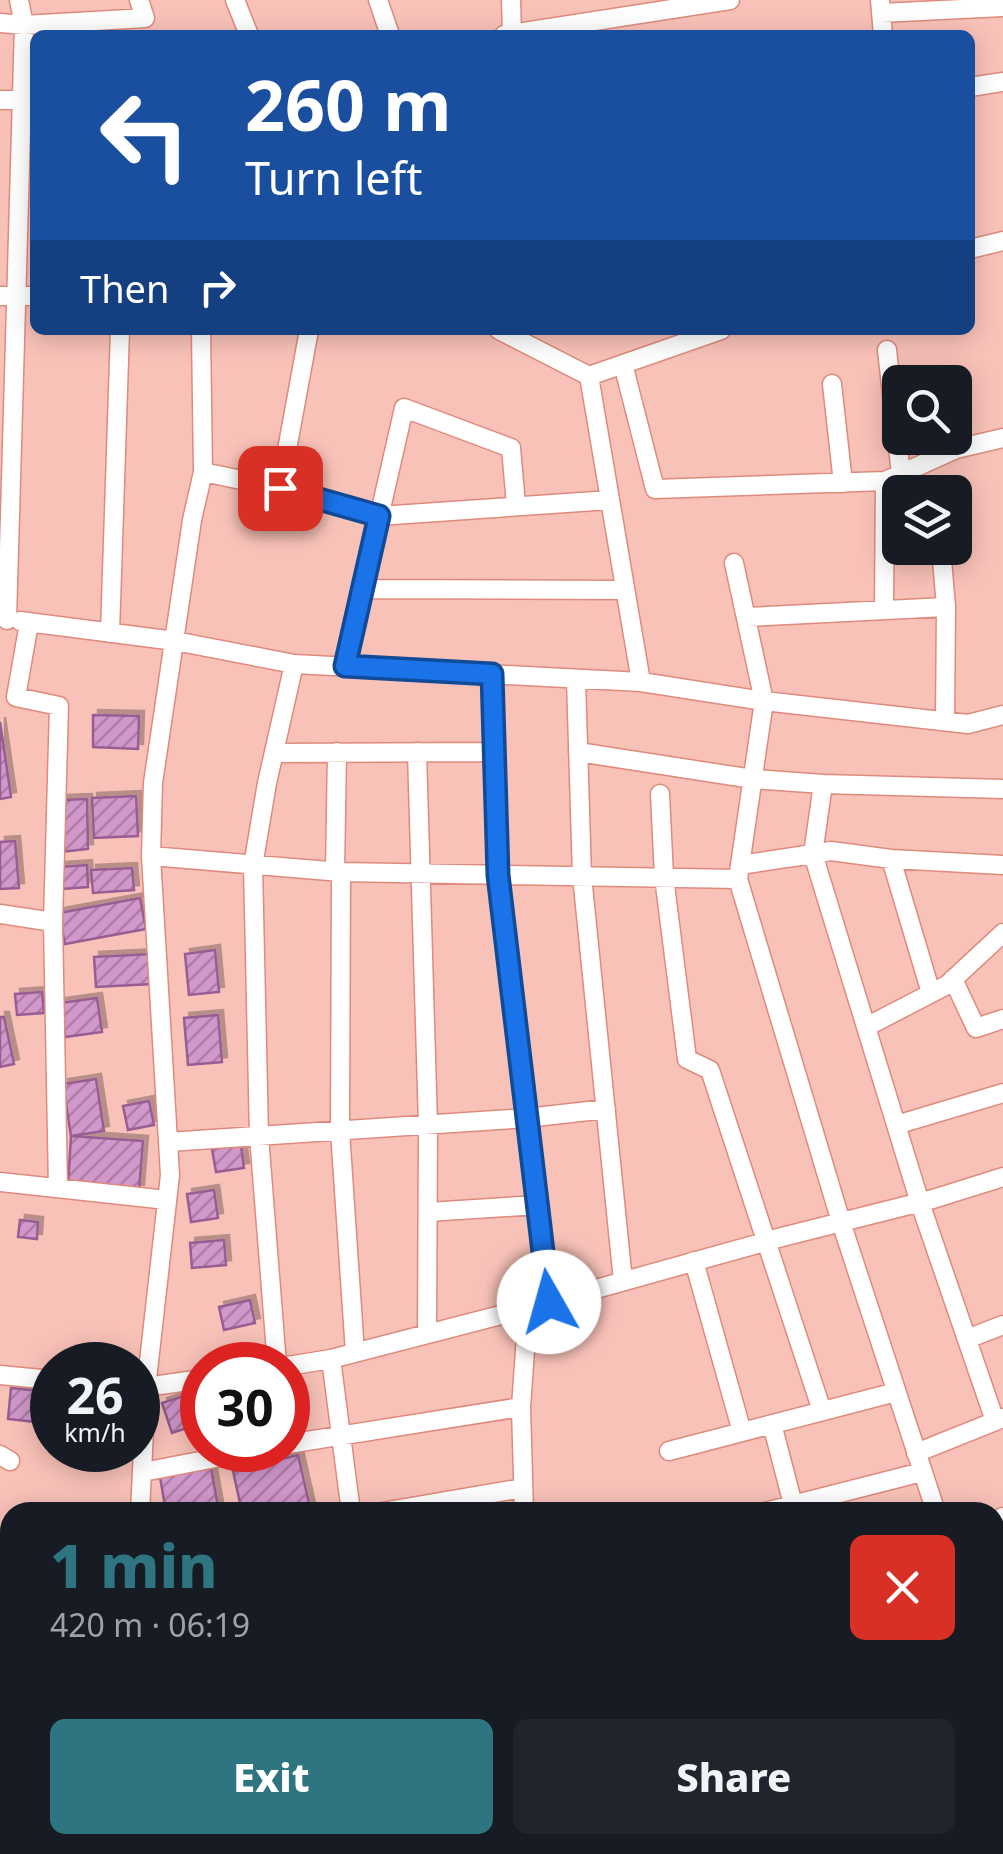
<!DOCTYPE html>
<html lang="en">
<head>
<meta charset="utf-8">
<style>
  body { margin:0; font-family:"Noto Sans",sans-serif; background:#20242c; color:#f1f3f6; height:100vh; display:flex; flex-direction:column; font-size:38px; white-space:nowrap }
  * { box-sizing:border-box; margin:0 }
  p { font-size:32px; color:#9ea1a6 }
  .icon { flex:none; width:55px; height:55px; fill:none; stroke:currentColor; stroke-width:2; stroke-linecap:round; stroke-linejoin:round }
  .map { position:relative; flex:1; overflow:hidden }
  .side { position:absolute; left:0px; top:1502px; width:1005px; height:352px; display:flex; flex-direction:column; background:#171b24; border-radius:30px 30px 0 0; box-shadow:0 5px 25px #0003 }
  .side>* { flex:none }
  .banner { position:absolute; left:30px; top:30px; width:945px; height:305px; border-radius:15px; box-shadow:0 5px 25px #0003; background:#1a4fa0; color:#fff; overflow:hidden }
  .controls { position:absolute; left:882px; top:365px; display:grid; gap:20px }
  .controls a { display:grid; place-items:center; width:90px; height:90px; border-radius:15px; background:#171b24; box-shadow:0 5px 25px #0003; font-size:50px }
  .speed { position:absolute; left:30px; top:1342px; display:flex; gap:20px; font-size:50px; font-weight:700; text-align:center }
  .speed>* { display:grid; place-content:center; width:130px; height:130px; border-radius:50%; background:#171b24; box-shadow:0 5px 25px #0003; line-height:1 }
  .speed small { font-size:25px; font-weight:400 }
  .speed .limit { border:15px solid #d22; background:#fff; color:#111 }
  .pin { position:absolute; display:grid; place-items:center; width:85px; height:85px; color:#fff; margin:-42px; border-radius:20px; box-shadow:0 5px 15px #0006 }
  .me { position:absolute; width:110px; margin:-55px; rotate:353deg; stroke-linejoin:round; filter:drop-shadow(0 0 8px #0008) }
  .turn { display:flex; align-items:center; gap:35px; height:210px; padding:0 50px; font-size:45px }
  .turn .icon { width:130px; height:130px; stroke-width:2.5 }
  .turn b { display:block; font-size:70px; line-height:85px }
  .then { display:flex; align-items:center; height:95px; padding:0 50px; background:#0003; gap:20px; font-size:38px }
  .round { display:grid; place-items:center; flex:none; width:105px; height:105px; border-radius:15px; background:#20242c }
  .headline { display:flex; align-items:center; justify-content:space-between; height:170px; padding:0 50px }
  h1 { font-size:60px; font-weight:800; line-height:75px; color:#2e7581 }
  .action { display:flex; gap:20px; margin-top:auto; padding:20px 50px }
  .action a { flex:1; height:115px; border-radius:15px; background:#2e7581; color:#fff; font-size:40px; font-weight:800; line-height:115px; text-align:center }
  .action a+a { background:#20242c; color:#f1f3f6 }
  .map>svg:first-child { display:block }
  .building { fill:url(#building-hatch); stroke:#985d93; stroke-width:2.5; filter:url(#shadow) }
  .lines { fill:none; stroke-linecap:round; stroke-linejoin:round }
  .minor-casing { stroke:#df8a7c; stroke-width:21 }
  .minor { stroke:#fff; stroke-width:18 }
  .route-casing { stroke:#114b97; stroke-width:25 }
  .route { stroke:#1a73e8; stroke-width:18 }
</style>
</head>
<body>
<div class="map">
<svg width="1003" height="1854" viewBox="0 0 1003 1854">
  <defs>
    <pattern id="building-hatch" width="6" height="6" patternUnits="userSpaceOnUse" patternTransform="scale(2.5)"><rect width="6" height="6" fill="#d298cc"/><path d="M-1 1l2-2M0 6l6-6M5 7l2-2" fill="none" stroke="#ad7da6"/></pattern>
    <filter id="shadow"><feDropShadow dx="5" dy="-5" stdDeviation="0" flood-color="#0004"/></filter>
  </defs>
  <rect width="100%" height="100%" fill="#f9c2b9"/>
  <!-- building -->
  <path class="building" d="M93 715 139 716 138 749 93 747Z
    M0 722 11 797 0 799Z
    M136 796 138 836 94 838 92 798Z
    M87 799 88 849 60 852 61 800Z
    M15 841 19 888 0 889V842Z
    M87 865 88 887 62 889 60 867Z
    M132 868 134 890 93 893 91 870Z
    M140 898 146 929 65 944 59 913Z
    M215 950 219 992 189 995 185 954Z
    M151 954 152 984 96 987 94 957Z
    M42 992 44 1013 17 1015 15 994Z
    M97 998 102 1032 65 1037 60 1003Z
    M218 1015 222 1062 188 1065 184 1018Z
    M0 1017H4L14 1064 0 1067Z
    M96 1079 104 1131 71 1136 63 1084Z
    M149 1101 154 1125 128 1130 123 1106Z
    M71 1136 143 1141 139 1190 68 1185Z
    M241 1145 244 1168 216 1172 212 1149Z
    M214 1190 218 1218 191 1222 187 1194Z
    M20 1220 38 1222 37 1239 18 1237Z
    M224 1240 226 1265 192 1268 190 1243Z
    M250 1300 255 1323 224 1330 219 1307Z
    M11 1388 39 1391 36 1422 8 1419Z
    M196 1392 202 1411V1423L172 1433 162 1403Z
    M298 1455 311 1512H242L233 1471Z
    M211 1468 219 1512H166L160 1477Z"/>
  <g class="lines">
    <!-- minor casing -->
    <g class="minor-casing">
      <path id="minor" d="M235 0 249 35
        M378 0 390 35
        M511 0 512 34
        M880 0 883 35
        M881 13 1003 7
        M0 23 24 25 145 18 139 0
        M504 35 730 0
        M970 87 1003 82
        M0 100H35
        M970 249 1003 241
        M0 296H35
        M201 330 203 472
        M499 330 589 376 721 330
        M887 350 901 474
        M623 364 655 489 885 481 956 449 1003 438
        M589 376 641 682
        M832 384 843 483
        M280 488 309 330
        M941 548 946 607 945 721
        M734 563 764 701 738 879 841 1222 936 1512
        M362 589 625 590
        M884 610 885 481
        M747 617 946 607
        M7 620 24 25 19 0
        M20 621 175 641 294 664
        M29 623 16 697 59 706 53 922
        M110 633 120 330
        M345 666 404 408 511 448 516 505
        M492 674 499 875 549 1302
        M576 679 582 876 623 1281
        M417 752 428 1125 427 1334
        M578 752 753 779 823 784
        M274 753 495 752
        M1003 789 823 784 813 854 831 851 891 859 1003 865
        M660 794 664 877 687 1059 710 1070 822 1411
        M151 856 341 872 738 879
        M891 859 931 993
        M740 865 813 854 920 1203 995 1421
        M335 872 337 752
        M341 872 340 1131 355 1353
        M0 914 53 922 58 1188
        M953 979 976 1028 1003 1019
        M866 1027 947 985 1003 933
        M896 1125 1003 1093
        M168 1142 527 1118 606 1109
        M0 1182 167 1200
        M428 1212 537 1205
        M694 1261 742 1432
        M967 1339 1003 1325
        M331 1359 351 1512
        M277 1365 259 1136 253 866 267 783 294 664 641 682 764 701 968 724 1003 715
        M288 1366 331 1359 528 1308 782 1237 933 1199 1003 1177
        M0 1375 52 1380
        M139 1388 202 1379
        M772 1424 795 1512
        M288 1444 521 1407
        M669 1451 896 1392
        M916 1453 1003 1418
        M0 1455 10 1461
        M143 1472 257 1450
        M140 1512 146 1388 170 1175 151 856 153 783 192 520 203 472 280 488 379 516 610 500
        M382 1512 523 1488
        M524 1512 521 1407 528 1308
        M765 1512 922 1472
        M995 1522 1003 1517
        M0 1538H10
        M995 1605 1003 1602
        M0 1613 10 1614
        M0 1699 10 1701
        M995 1763 999 1695
        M285 1845V1854
        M874 1845 1003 1854
        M367 1848 386 1845
        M3 1854 10 1815
        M75 1854 77 1845
        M514 1854 517 1845
        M699 1854V1845"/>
    </g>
    <!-- minor -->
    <use href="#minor" class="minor"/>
  </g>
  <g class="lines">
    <!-- route casing -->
    <g class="route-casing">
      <path id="route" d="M280 488 379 516 345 666 492 674 498 875 549 1302"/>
    </g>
    <!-- route -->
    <use href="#route" class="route"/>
  </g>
</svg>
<div class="controls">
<a><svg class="icon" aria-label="search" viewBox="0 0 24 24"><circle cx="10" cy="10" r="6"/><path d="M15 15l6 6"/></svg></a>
<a><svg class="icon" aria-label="layers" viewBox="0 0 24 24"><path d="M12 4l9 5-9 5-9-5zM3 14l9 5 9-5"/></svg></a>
</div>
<div class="speed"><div>26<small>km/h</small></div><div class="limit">30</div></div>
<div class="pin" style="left:280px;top:488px;background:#d93025"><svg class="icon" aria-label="arrive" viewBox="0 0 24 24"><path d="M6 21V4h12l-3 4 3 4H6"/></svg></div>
<svg class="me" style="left:549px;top:1302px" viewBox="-20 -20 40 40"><circle r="19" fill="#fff"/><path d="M0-13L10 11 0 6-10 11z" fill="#1a73e8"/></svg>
<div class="banner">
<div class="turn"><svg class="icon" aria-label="left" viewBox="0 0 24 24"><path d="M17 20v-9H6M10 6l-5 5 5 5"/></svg><div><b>260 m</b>Turn left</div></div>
<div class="then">Then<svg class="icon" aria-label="right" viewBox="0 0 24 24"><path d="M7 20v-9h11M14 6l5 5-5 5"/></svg></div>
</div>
<section class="side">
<div class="headline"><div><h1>1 min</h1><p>420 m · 06:19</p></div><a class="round" style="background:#d93025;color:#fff"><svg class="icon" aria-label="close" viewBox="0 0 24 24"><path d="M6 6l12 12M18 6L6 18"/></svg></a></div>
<div class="action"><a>Exit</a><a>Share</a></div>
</section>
</div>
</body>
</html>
